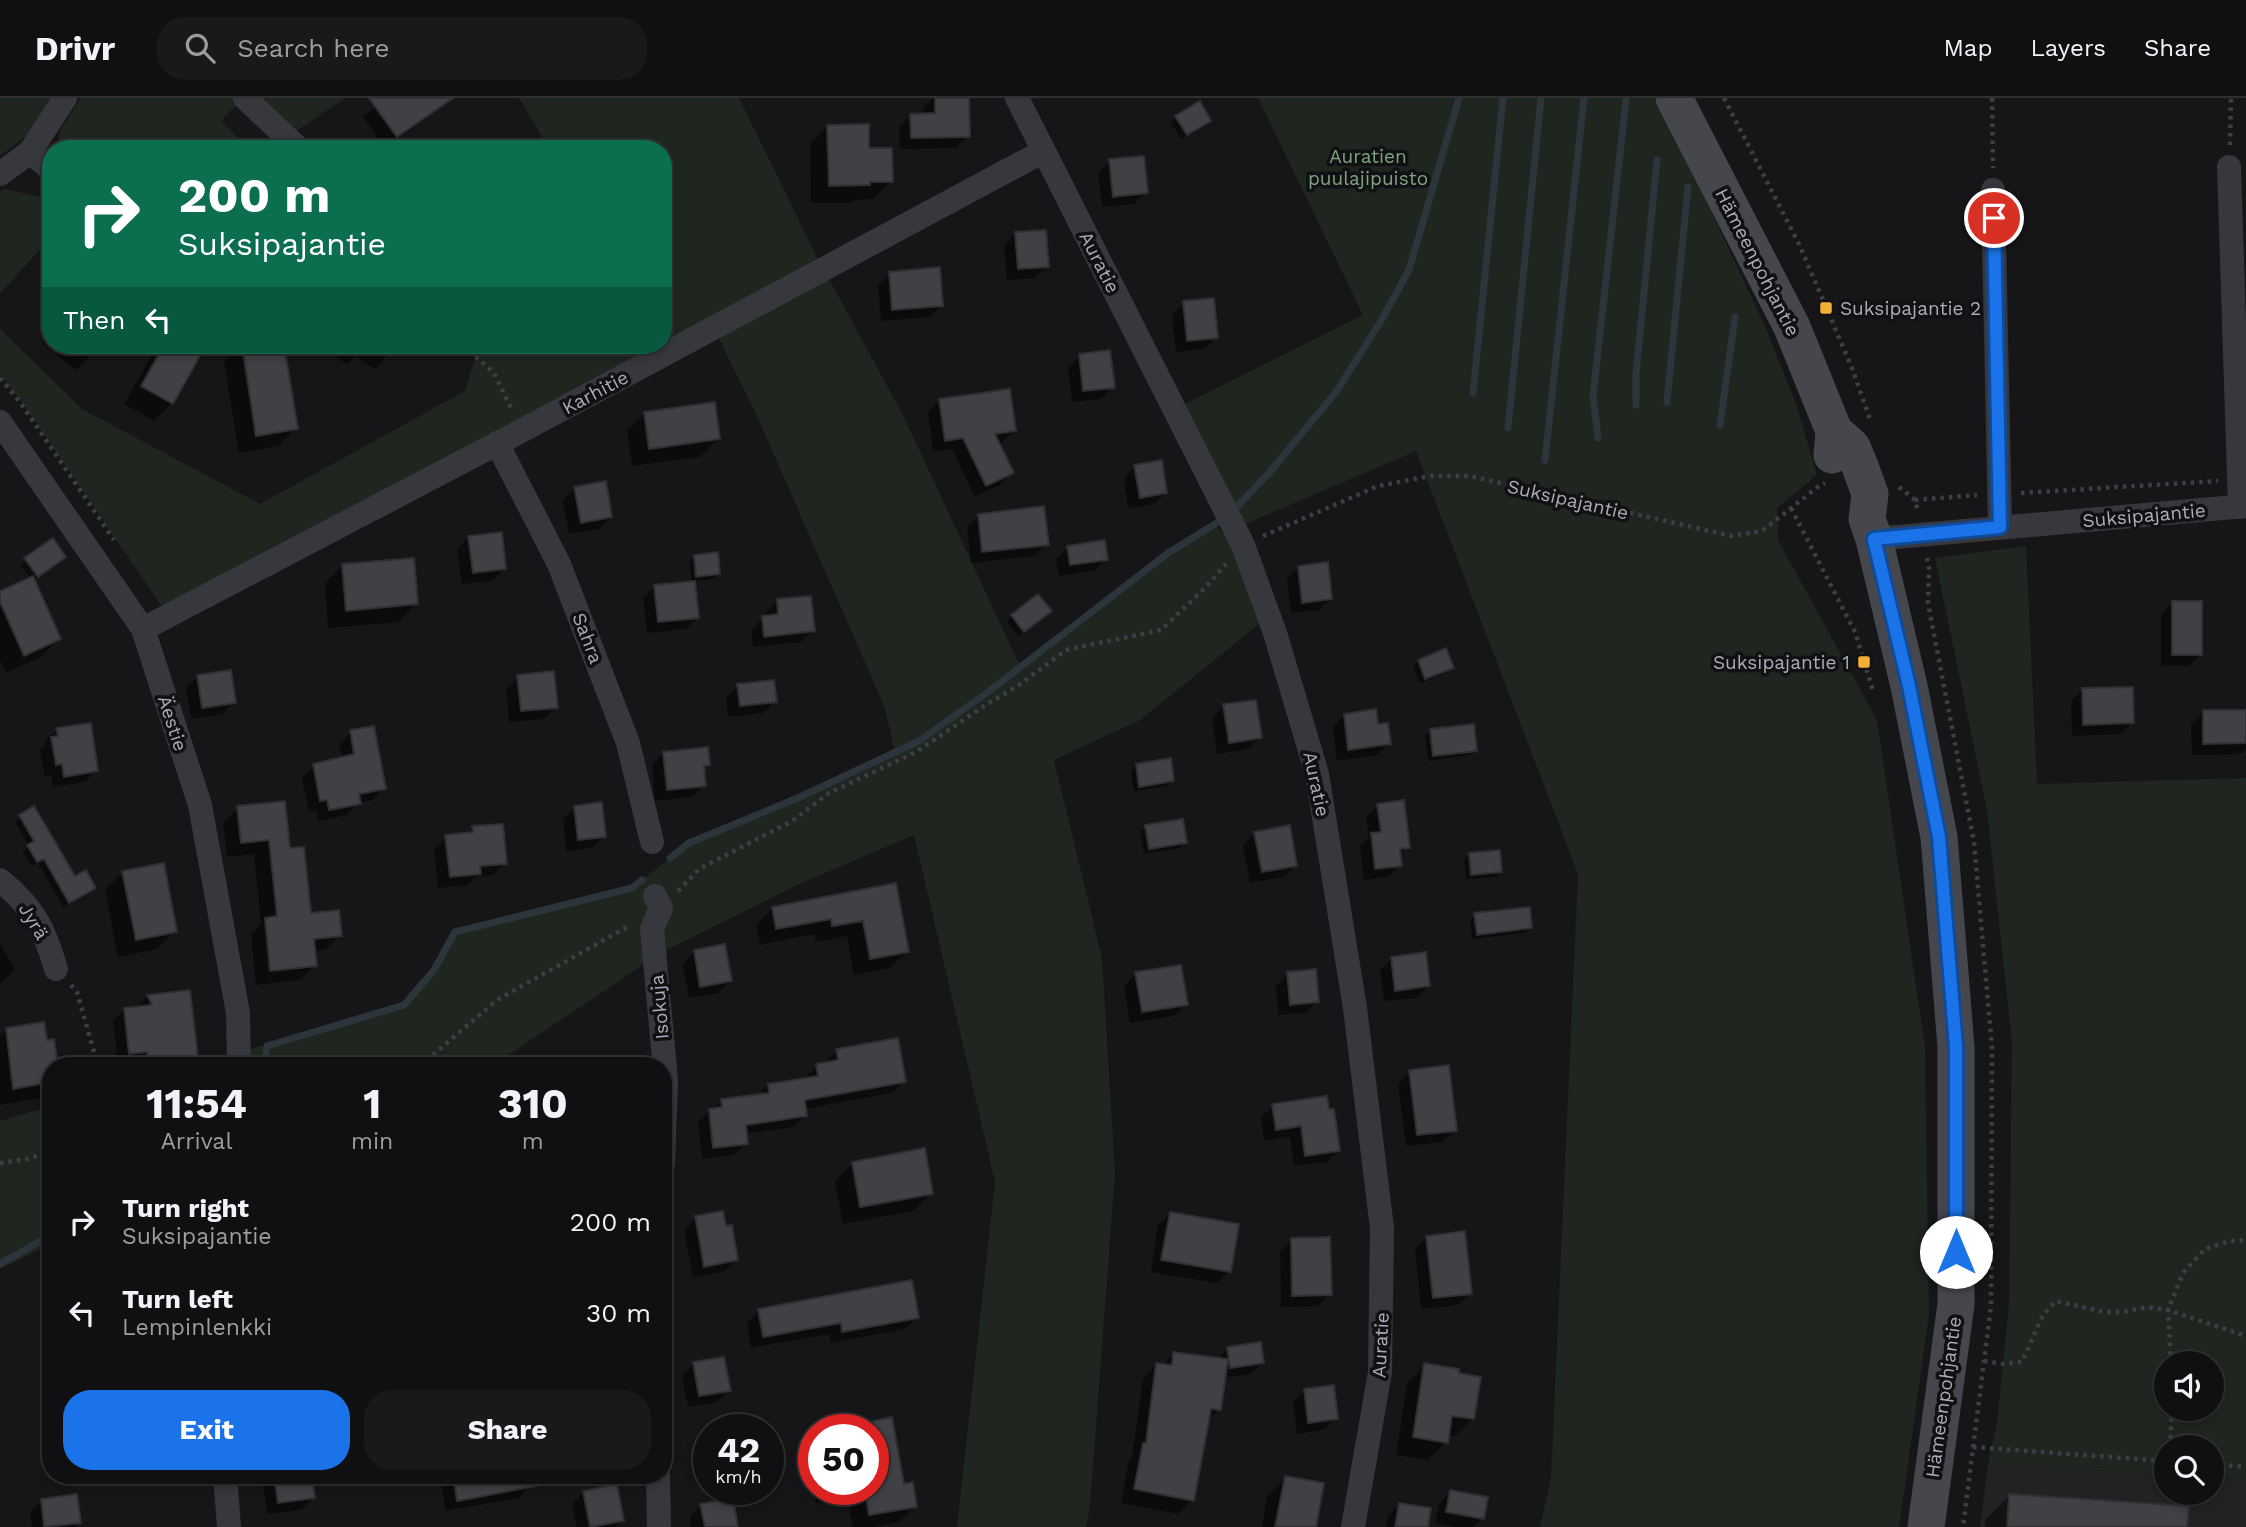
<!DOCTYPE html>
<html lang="en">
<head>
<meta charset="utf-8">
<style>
  body { margin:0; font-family:"Work Sans",sans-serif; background:#19191b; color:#f1f3f6; height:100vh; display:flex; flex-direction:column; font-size:26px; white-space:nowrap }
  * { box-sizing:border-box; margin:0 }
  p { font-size:23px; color:#9c9d9f }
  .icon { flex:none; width:38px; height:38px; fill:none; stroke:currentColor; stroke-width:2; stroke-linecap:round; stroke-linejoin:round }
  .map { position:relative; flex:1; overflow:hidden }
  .panel { position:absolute; left:42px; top:959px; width:630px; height:427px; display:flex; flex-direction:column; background:#101012; border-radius:28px; box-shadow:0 4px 10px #0003,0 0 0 2px #303032 }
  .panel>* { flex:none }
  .banner { position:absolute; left:42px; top:42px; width:630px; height:214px; border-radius:28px; box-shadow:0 4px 10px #0003,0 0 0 2px #303032; background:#0b6e4f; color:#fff; overflow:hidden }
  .fabs { position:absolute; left:2154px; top:1253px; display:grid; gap:14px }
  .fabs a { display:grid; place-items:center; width:70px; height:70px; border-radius:50%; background:#101012; box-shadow:0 4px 10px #0003,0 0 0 2px #303032; font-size:35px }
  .speed { position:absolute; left:693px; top:1316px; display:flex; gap:14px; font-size:35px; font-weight:700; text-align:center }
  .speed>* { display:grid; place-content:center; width:91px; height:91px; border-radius:50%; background:#101012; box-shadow:0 4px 10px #0003,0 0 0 2px #303032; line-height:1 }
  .speed small { font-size:18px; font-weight:400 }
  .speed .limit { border:10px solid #d22; background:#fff; color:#111 }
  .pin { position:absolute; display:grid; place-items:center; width:60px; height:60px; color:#fff; margin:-30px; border:4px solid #fff; border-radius:50%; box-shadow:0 2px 7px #0007 }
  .me { position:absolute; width:77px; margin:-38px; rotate:0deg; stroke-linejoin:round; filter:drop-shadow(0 0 5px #0008) }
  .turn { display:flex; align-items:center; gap:24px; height:147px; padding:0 21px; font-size:32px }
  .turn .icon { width:91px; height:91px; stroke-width:2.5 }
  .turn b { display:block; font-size:49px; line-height:60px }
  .then { display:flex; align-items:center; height:66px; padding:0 21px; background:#0003; gap:14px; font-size:26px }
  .eta { display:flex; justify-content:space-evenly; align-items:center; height:119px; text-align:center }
  .eta b { font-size:42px; font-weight:700; line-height:49px }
  .primary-button { display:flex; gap:14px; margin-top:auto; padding:14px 21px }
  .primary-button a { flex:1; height:80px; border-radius:28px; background:#1a73e8; color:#fff; font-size:28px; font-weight:700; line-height:80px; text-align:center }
  .primary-button a+a { background:#19191b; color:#f1f3f6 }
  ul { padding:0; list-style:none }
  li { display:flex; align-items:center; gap:21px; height:91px; padding:0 21px }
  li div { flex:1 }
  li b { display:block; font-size:26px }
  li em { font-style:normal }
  header { display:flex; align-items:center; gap:42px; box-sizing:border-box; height:98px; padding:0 35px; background:#101012; border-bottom:2px solid #303032 }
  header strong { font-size:33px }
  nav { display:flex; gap:38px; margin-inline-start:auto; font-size:24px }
  .search { width:490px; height:63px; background:#19191b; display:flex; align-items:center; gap:18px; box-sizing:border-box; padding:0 24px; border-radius:28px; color:#9c9d9f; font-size:26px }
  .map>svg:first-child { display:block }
  .built { fill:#222225 }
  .green { fill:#1e261f; fill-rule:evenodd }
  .shadow { fill:#0007 }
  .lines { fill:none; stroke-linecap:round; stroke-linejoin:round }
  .stream { stroke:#2c353c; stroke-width:7 }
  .building { fill:#404145; stroke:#303034; stroke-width:2 }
  .path { stroke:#3d3f44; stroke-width:4.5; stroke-dasharray:3.5 5; stroke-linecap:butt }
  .minor { stroke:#37383d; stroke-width:24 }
  .secondary { stroke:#45474d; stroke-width:37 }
  .route-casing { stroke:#114b97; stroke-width:18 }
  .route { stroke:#1a73e8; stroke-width:12 }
  .poi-dot { fill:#f2b134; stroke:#111113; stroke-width:2.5 }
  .labels { text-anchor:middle; stroke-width:7; stroke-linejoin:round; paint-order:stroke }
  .park-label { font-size:19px; fill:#7fa381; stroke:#111113 }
  .street-label { font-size:19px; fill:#a8adb8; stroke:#111113 }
  .poi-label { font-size:19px; fill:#a8adb8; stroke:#111113; text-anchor:start }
</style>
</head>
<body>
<header>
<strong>Drivr</strong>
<div class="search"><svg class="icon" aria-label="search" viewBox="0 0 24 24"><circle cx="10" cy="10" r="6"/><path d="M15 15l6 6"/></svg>Search here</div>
<nav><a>Map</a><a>Layers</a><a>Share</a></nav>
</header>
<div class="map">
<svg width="2246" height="1429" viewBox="0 0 2246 1429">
  <rect width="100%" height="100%" fill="#161618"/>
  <!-- built -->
  <path class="built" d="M1988 1366 2166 1376V1395H2212V1379L2246 1381V1429H1980Z"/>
  <!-- green -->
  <path class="green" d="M0 0H51L39 28 0 58Z
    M81 0H232L238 5 221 23 250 51H57L60 33Z
    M263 0H345L295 34Z
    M519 0H739L816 157 903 317 1020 568 1168 455 1216 425 1222 436 1235 430 1269 518 1140 622 1054 662 1102 860 1115 1075 1090 1408 1086 1429H957L995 1084 914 737 795 788 654 858 627 878 492 968H191L404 907 434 872 455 834 632 790 689 745 800 699 895 654 885 610 757 318 714 231 167 516 22 304 0 277V231L82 311 260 406 465 293 479 247H663V51H539L542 39Z
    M1258 0H1654L1671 27 1767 233 1797 309 1817 377 1777 410 1778 442 1877 622 1925 949 1929 1217 1899 1429H1540L1551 1380 1578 776 1416 353 1243 427 1185 306 1363 217Z
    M4 91 51 101V139L0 196V94Z
    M2026 448 2037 686 2246 680V1381L2212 1379V1349H2166V1376L1988 1366 1997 1325 2009 1206 2012 945 1987 712 1935 460ZM2166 1265H2212V1311H2166Z
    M51 1008V1146L0 1171V1023Z"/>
  <!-- shadow -->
  <path class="shadow" d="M385 0H439L443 5 431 17 385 50 363 19Z
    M933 0H967L968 38 956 50 900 51 899 29 911 18 924 17V9Z
    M1176 19 1209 23 1181 41 1171 25Z
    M828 28 868 52 891 83 873 101 854 102 851 105H811L810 46Z
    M1110 63 1146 95 1134 106 1102 109 1098 75Z
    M1016 135 1047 168 1035 180 1007 182 1004 147Z
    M890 175 942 207 930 219 881 223 878 187Z
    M1184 205 1216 239 1205 251 1176 254 1172 217Z
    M51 233V247H100L76 272 42 245Z
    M157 247H204L172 305 154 323 124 306Z
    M241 247H282L296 330 278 348 239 355 224 264Z
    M337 247H395L375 271 355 258 347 266 331 256Z
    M1080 258 1113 289 1101 301 1072 304 1068 269Z
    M940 302 1014 333 1002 344 997 345 1011 375 1000 387 975 399 952 351 933 353 928 314Z
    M645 315 718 341 700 359 632 368 627 333Z
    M1135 368 1166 395 1154 406 1128 410 1124 380Z
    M575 390 611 419 599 431 569 436 563 402Z
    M979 417 1047 446 1035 458 971 465 967 429Z
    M469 439 504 471 492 483 462 486 457 451Z
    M1068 449 1106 461 1094 473 1059 478 1056 461Z
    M695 458 718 476 713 481 694 483 697 520 686 531 647 535 643 500 655 489 692 485 689 464Z
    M26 462 59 464 33 482 59 541 41 559 6 575 0 562V495L31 481 20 467Z
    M342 468 416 506 398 524 328 530 325 486Z
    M1299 469 1330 500 1319 512 1291 515 1287 481Z
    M777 503 813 532 801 544 753 549 751 532 763 520 766 519V515Z
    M2172 505 2201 556 2189 568H2161V517Z
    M1012 518H1044L1018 538 1007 523Z
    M1419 563 1452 569 1446 575 1420 585 1413 568Z
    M198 578 234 605 222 616 191 621 186 590Z
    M518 579 556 609 544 621 509 624 506 591Z
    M738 588 775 603 763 615 728 619 726 599Z
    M2082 592 2132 625 2120 636 2072 638 2071 604Z
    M1224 608 1260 639 1248 651 1217 656 1212 620Z
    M2246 613V651L2241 656 2192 657 2191 626 2203 614Z
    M1345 617 1376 628 1389 645 1377 657 1337 663 1333 629Z
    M57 632 96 672 85 684 53 689 51 677 45 678 40 652 46 647 45 643Z
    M1431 633 1476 652 1470 657 1428 663 1425 638Z
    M351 634 384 690 373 702 358 705 347 717 318 723 316 712 309 714 302 680 314 668 342 660 339 646Z
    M663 655 709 666 703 672 704 687 692 699 655 703 652 667Z
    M1136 668 1173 682 1167 688 1134 693 1131 673Z
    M1378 707 1408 749 1399 758 1400 767 1388 779 1364 782 1360 748 1369 740 1366 719Z
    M575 709 604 739 592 750 566 753 563 721Z
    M238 710 288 752 309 817 340 837 325 852 314 853 315 867 300 882 256 887 251 836 261 826 254 756 227 759 223 725Z
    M20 719 74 780 94 790 88 795 63 809 38 765 32 768 23 754 29 748 15 724Z
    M1145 729 1185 744 1180 750 1144 756 1140 734Z
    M473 730 505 765 493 777 475 779 467 787 438 790 434 751 446 739 466 737Z
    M1255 735 1295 767 1284 779 1250 785 1243 747Z
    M1470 756 1501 773 1495 779 1466 781 1464 762Z
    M123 774 175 833 157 851 118 859 105 792Z
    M895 787 907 854 890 870 854 877 847 838 816 844 814 836 760 847 756 827 773 810Z
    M1475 817 1530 830 1525 835 1472 841 1470 823Z
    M0 845 15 872 0 886Z
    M694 854 730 883 718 895 689 900 683 866Z
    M1392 860 1428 888 1417 900 1384 903 1380 872Z
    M1136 876 1186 906 1174 918 1130 925 1124 888Z
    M1287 876 1317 903 1305 915 1278 917 1276 888Z
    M148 898 196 958 186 968H137L136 965 118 967 113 923 124 912 136 910Z
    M6 932 51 968V990L41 1000 0 1007V938Z
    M837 953 904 983 892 995 804 1011 805 1017 794 1029 745 1036 746 1045 735 1057 702 1061 698 1024 722 1002 757 998 768 987 805 982V979L817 968 825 965Z
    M1410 974 1455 1032 1443 1044 1406 1048 1398 986Z
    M1273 1008 1338 1052 1327 1064 1294 1068 1290 1039 1264 1043 1261 1019Z
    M853 1065 931 1095 913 1113 843 1126 835 1083Z
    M1170 1116 1229 1173 1217 1185 1151 1174 1158 1127Z
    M696 1120 725 1130 737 1162 725 1173 693 1180 684 1132Z
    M1426 1139 1470 1195 1458 1207 1421 1211 1415 1151Z
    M1291 1142 1330 1196 1318 1208 1281 1209 1280 1153Z
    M758 1213 917 1219 905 1231 831 1245 829 1236 751 1250 747 1225Z
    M1228 1251 1262 1265 1250 1276 1223 1280 1219 1311 1207 1323 1192 1402 1178 1416 1121 1405 1129 1361 1132 1359 1143 1281 1157 1266 1162 1267 1174 1256 1217 1261Z
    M694 1266 729 1292 717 1304 688 1309 682 1278Z
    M1425 1267 1473 1320 1455 1338 1447 1337 1446 1344 1428 1362 1396 1357 1407 1285Z
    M1305 1292 1336 1320 1324 1332 1297 1336 1293 1304Z
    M891 1321 903 1388 915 1408 899 1424 874 1429H853L847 1399 816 1405 814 1391H873V1332H832Z
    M814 1337V1391L812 1382 805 1383 799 1351Z
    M131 1377H160L131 1380Z
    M262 1377H310L313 1400 301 1412 267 1416Z
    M448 1377H528L530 1388 519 1400 446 1413 441 1384Z
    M1285 1380 1314 1429H1262L1267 1398Z
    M584 1394 622 1422 615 1429H577L572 1406Z
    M1451 1394 1482 1420 1473 1429H1455L1435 1425 1439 1406Z
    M2009 1398 2185 1429H1985V1422Z
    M42 1402 79 1425 75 1429H32L30 1414Z
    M701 1407 737 1429H691L689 1419Z
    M1400 1407 1426 1429H1386L1388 1418Z"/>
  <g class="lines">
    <!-- stream -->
    <path class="stream" d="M1473 295 1503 0
      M1667 304 1688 89
      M1636 307V276L1657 62
      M1720 327 1735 219
      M1508 330 1541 0
      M1598 340 1593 298 1626 2
      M1545 362 1584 0
      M670 760 689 745 800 699 919 643 988 594 1168 455 1228 418 1269 375 1336 294 1381 223 1409 172 1459 0
      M264 968 267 948 404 907 434 872 455 834 632 790 642 782
      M0 1166 51 1137"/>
  </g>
  <!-- building -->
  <path class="building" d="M369 0H453L397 39Z
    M935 0H969L970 39 911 40 910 16 935 15Z
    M1200 3 1211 23 1187 37 1175 18Z
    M869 26V50H892L893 84H870V87L829 88 827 27Z
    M1144 58 1148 95 1113 99 1109 61Z
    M1046 132 1049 169 1018 171 1015 134Z
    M940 169 943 208 892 212 889 174Z
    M1214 200 1218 240 1187 243 1183 203Z
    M164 247H206L173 306 141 288Z
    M242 247H284L298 331 256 338Z
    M1110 252 1115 290 1083 293 1079 256Z
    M1010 291 1016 333 995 336 1014 375 986 388 963 340 945 343 939 301Z
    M715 304 720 341 649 351 644 314Z
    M1162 362 1167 395 1140 400 1134 367Z
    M606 383 612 419 581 425 574 389Z
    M1044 408 1049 447 982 454 978 416Z
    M502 434 506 471 473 475 468 438Z
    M53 440 66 459 38 479 24 460Z
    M1105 442 1108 462 1070 467 1067 448Z
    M718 454 720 476 696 479 694 457Z
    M414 460 418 506 346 513 342 466Z
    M1328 464 1332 501 1302 505 1298 468Z
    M33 478 61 541 24 558 0 504V493Z
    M695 483 699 520 658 524 654 487Z
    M1038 496 1052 513 1024 534 1011 517Z
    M811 498 815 533 764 539 762 518 778 516 777 501Z
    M2172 503H2202V557H2172Z
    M1446 550 1454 570 1425 581 1418 562Z
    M231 572 236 605 202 610 197 577Z
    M554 573 558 610 521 613 517 577Z
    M774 582 777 604 740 608 737 586Z
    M2133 589 2134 625 2083 627 2082 590Z
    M1256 602 1262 640 1229 645 1223 606Z
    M1376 611 1378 626 1388 625 1391 646 1348 652 1344 616Z
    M2203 612H2246V645L2203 646Z
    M91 625 98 673 64 679 62 666 56 667 51 639 58 638 56 630Z
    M1474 626 1477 653 1433 658 1430 631Z
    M374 628 386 691 359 696 361 706 329 712 327 702 320 703 313 666 354 656 350 632Z
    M708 649 710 667 704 668 706 688 667 692 663 654Z
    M1171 660 1174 683 1139 689 1136 666Z
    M1404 702 1410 750 1400 751 1402 768 1375 771 1371 735 1381 734 1377 706Z
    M285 703 290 750 304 749 311 815 339 812 342 838 314 841 317 868 270 873 265 820 277 818 269 742 241 745 237 708Z
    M602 704 606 739 578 742 574 708Z
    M34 708 75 778 86 772 96 790 69 805 44 761 37 764 27 747 34 743 19 717Z
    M1183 721 1187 745 1149 751 1145 727Z
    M503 726 507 766 480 768 481 776 450 779 445 737 473 734 472 728Z
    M1290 727 1297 768 1262 774 1254 734Z
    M1500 752 1502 774 1471 777 1469 755Z
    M164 765 177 834 136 842 122 773Z
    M896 785 909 854 870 861 863 823 832 828 831 821 776 831 772 809Z
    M1530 809 1532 830 1477 837 1474 815Z
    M725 846 732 883 700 889 694 852Z
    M1426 854 1430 888 1395 893 1391 859Z
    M1181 867 1188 907 1142 914 1135 874Z
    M1316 871 1319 904 1290 907 1287 874Z
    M190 892 198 959 149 964 147 954 129 956 124 910 152 907 147 897Z
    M44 924 47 942 54 941 58 968H51V984L13 991 6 930Z
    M898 940 906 984 805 1002 807 1018 746 1027 748 1046 713 1050 709 1011 722 1009 721 1001 769 995 768 986 818 978 816 966 838 962 836 951Z
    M1449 967 1457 1033 1417 1037 1409 972Z
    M1327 998 1329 1011H1334L1340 1053 1305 1058 1301 1028 1276 1032 1272 1006Z
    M925 1050 933 1096 860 1109 852 1064Z
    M723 1113 726 1128 732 1127 738 1162 704 1169 695 1118Z
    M1170 1114 1239 1126 1231 1174 1161 1162Z
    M1465 1133 1472 1196 1433 1200 1426 1138Z
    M1330 1139 1332 1197 1292 1198 1291 1140Z
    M912 1182 919 1220 842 1234 841 1225 763 1239 758 1211Z
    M1261 1244 1264 1265 1230 1270 1227 1249Z
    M1173 1254 1228 1261 1221 1312 1211 1311 1194 1403 1134 1391 1143 1345H1146L1156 1265 1172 1267Z
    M724 1259 731 1293 699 1298 693 1264Z
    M1424 1265 1459 1271V1275L1481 1279 1474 1321 1452 1318 1448 1345 1413 1339Z
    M1334 1287 1338 1321 1308 1325 1304 1291Z
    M892 1319 904 1386 913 1384 917 1409 869 1417 865 1393 873 1391V1323Z
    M274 1377H312L315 1400 278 1405Z
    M453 1377H540L541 1387 457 1403Z
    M1285 1378 1324 1385 1316 1429H1275Z
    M617 1386 624 1423 590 1429 583 1393Z
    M1450 1392 1488 1399 1484 1421 1446 1414Z
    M77 1396 81 1425 44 1429 41 1401Z
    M2009 1396 2189 1408 2187 1429H2007Z
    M733 1400 738 1429H705L700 1406Z
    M1399 1405 1431 1410 1428 1429H1395Z"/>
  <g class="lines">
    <!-- path -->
    <path class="path" d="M1724 0 1799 146 1852 270 1871 324
      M1992 0 1993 70
      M2230 47 2231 0
      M463 247 494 275 512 312
      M0 280 20 304 114 442
      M1899 389 1915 402 1918 414
      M2021 395 2218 383
      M1915 402 1977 397
      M1791 410 1855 534 1873 593
      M1263 438 1378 388 1430 378H1470L1731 438 1762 433 1819 388 1825 385
      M1927 460 1929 470 1928 505 1974 744 1992 950 1991 1208 1963 1429
      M678 793 699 771 792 723 829 695 916 654 990 604 1016 589 1066 552 1161 532 1204 491 1226 466
      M71 887 77 894 98 968
      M420 968 497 902 629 828
      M0 1065 27 1061 51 1054
      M1984 1263 2003 1266 2022 1264 2043 1217 2056 1203 2105 1214H2123L2148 1209 2168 1212 2246 1238
      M2171 1265 2168 1212 2183 1175 2205 1151 2230 1143 2246 1142
      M1973 1349 2166 1363
      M2170 1349 2172 1311
      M2212 1366 2246 1369"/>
    <!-- minor -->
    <path class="minor" d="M245 0 299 51
      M1017 0 1243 447 1275 535 1317 676 1355 910 1382 1130 1380 1274 1353 1429
      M30 54 51 72
      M2229 69 2240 409
      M0 76 30 54 65 0
      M1993 92 2000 429
      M0 324 143 531 200 707 238 915 239 968
      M497 345 559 466 628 645 652 744
      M1874 441 2246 408
      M143 531 523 332 1044 53
      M0 782C34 810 44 830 56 871
      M655 798 661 810 652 831 666 982 663 1065
      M225 1377 229 1429
      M658 1377 659 1429"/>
    <!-- secondary -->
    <path class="secondary" d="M1674 0 1792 229 1834 333 1832 357
      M1834 333 1852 349 1861 371 1870 396 1867 421 1874 441 1909 588 1939 739 1956 949V1206L1926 1429"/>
  </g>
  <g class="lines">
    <!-- route casing -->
    <g class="route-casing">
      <path id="route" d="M1956 1154V949L1939 739 1909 588 1874 441 2000 429 1994 120"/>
    </g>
    <!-- route -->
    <use href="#route" class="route"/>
  </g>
  <!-- markers -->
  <g class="poi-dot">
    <rect x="1819" y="203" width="14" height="14" rx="3.5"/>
    <rect x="1857" y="557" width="14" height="14" rx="3.5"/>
  </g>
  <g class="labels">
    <!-- park labels -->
    <g class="park-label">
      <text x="1368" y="65">Auratien<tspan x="1368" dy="22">puulajipuisto</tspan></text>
    </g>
    <!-- street labels -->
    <g class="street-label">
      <text transform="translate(1100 164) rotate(63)" y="7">Auratie</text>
      <text transform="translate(1758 164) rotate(63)" y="7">Hämeenpohjantie</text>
      <text transform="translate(595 294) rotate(-28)" y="7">Karhitie</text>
      <text transform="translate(1568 401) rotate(13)" y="7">Suksipajantie</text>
      <text transform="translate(2144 417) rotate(-5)" y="7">Suksipajantie</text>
      <text transform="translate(588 540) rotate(69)" y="7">Sahra</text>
      <text transform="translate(173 625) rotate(72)" y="7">Äestie</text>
      <text transform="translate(1317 686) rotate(78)" y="7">Auratie</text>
      <text transform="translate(34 823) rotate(59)" y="7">Jyrä</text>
      <text transform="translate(659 909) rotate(-95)" y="7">Isokuja</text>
      <text transform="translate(1380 1247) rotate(-87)" y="7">Auratie</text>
      <text transform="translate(1943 1299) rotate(-82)" y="7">Hämeenpohjantie</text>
    </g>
    <!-- poi labels -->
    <g class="poi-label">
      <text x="1840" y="217">Suksipajantie 2</text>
      <text x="1850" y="571" text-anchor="end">Suksipajantie 1</text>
    </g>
  </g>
</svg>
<div class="fabs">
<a><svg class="icon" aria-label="sound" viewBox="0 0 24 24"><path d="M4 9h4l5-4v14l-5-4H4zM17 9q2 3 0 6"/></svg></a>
<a><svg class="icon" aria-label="search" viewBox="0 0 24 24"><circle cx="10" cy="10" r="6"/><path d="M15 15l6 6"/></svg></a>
</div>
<div class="speed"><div>42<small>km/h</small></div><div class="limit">50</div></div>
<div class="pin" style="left:1994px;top:120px;background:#d93025"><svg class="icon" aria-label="arrive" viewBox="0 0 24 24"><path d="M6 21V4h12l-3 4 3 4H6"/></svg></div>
<svg class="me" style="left:1956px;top:1154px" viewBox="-20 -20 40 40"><circle r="19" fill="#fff"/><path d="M0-13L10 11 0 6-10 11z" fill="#1a73e8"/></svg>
<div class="banner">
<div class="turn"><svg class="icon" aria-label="right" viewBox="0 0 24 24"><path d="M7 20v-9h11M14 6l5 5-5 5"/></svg><div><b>200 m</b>Suksipajantie</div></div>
<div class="then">Then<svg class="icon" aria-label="left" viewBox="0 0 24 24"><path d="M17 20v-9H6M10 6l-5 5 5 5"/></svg></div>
</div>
<section class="panel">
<div class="eta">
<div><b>11:54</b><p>Arrival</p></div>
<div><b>1</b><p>min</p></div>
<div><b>310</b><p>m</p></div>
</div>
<ul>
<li><svg class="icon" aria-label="right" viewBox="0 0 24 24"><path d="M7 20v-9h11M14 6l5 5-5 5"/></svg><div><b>Turn right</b><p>Suksipajantie</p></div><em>200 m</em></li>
<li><svg class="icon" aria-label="left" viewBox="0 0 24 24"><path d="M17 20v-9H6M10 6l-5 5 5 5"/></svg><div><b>Turn left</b><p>Lempinlenkki</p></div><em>30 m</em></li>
</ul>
<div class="primary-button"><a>Exit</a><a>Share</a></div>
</section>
</div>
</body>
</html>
